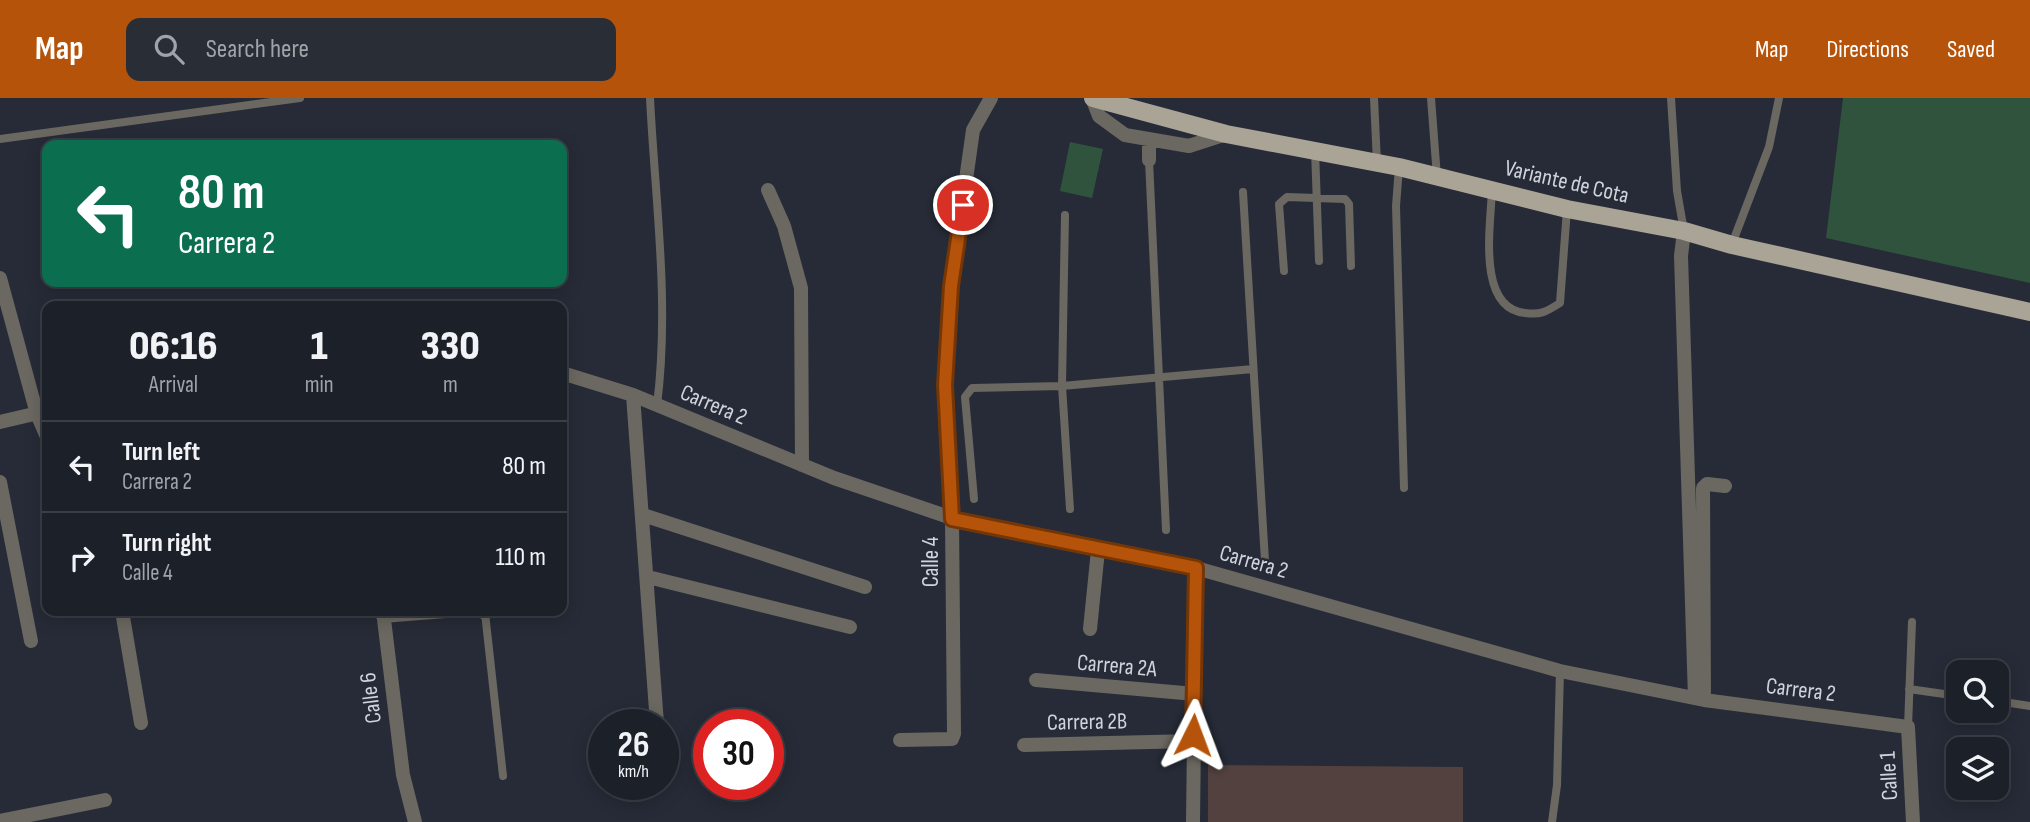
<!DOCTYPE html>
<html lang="en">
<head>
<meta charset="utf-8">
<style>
  body { margin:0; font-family:"Sofia Sans Condensed",sans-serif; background:#292d35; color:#f1f3f6; height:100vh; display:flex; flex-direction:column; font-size:26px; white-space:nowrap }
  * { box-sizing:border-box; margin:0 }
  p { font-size:23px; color:#a0a3a8 }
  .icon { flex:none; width:38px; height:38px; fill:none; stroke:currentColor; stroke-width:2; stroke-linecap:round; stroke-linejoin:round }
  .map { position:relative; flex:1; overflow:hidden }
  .details { position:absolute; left:42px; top:203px; width:525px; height:315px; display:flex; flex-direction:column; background:#1c2029; border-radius:14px; box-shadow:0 4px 18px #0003,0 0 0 2px #3a3e46 }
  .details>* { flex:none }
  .hud { position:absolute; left:42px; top:42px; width:525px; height:147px; border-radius:14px; box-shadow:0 4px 18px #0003,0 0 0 2px #3a3e46; background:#0b6e4f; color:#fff; overflow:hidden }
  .fabs { position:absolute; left:1946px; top:562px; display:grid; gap:14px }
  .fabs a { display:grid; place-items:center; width:63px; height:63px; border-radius:14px; background:#1c2029; box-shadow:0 4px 18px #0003,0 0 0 2px #3a3e46; font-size:35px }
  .speed { position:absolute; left:588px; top:611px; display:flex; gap:14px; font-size:35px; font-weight:700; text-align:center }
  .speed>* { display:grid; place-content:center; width:91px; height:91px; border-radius:50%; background:#1c2029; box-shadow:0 4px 18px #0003,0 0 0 2px #3a3e46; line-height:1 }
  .speed small { font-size:18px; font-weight:400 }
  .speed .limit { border:10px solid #d22; background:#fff; color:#111 }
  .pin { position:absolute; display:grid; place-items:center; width:60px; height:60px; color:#fff; margin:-30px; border:4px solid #fff; border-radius:50%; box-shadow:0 2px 7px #0007 }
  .me { position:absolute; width:77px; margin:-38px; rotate:3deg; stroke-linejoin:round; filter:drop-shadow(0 0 5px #0008) }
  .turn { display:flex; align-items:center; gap:24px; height:147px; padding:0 21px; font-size:32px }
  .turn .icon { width:91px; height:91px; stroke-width:2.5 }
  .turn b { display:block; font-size:49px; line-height:60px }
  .eta { display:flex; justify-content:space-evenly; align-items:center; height:119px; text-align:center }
  .eta b { font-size:42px; font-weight:800; line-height:49px }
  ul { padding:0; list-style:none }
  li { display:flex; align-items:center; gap:21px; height:91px; padding:0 21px; border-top:2px solid #3a3e46 }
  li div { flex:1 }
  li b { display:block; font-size:26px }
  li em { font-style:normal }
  header { display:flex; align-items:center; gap:42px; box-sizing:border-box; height:98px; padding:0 35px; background:#b45309; color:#fff }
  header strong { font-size:33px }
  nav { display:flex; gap:38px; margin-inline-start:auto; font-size:24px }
  .search { width:490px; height:63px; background:#292d35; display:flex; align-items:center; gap:18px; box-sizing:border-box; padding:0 24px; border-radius:14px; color:#a0a3a8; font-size:26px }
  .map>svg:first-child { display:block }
  .green { fill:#30533e }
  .building { fill:#52413e }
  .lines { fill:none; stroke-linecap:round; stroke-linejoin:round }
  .service { stroke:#6b6861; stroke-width:8 }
  .minor { stroke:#6b6861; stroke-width:14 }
  .primary { stroke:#aaa497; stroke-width:18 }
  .route-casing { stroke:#753606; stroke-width:18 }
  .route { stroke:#b45309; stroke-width:12 }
  .labels { text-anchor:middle; stroke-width:5; stroke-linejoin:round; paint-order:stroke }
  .street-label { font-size:23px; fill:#d0d3db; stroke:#262b37 }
</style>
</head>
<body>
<header>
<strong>Map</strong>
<div class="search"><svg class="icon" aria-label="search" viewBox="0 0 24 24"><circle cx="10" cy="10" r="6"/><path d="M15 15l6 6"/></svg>Search here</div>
<nav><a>Map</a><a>Directions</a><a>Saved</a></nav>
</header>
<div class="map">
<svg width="2030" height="724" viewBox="0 0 2030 724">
  <rect width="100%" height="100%" fill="#262b37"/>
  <!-- green -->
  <path class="green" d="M1843 0H2030V185L1826 140Z
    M1070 44 1103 51 1092 100 1060 93Z"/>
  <!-- building -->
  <path class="building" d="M1208 667 1463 669V724H1208Z"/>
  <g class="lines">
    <!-- service -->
    <path class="service" d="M650 0C655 101 670 205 657 307
      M1374 0 1377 65
      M1431 0 1437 79
      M1671 0 1677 93 1684 133
      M0 41 300 0
      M1315 52 1319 163
      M1149 62 1166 432
      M1399 69 1396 108 1404 390
      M1492 91C1491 126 1476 210 1525 215 1541 217 1546 214 1560 205L1567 111
      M1243 94 1265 463
      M1065 117 1062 288 1070 411
      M1732 146 1769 49 1779 0
      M1284 173 1279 106 1287 99 1345 101 1349 106 1351 168
      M974 401 965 299 972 290 1062 288 1253 271
      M485 515 503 678
      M1909 591 1958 598
      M1997 603 2030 608
      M1908 629 1912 524
      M1552 724 1557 687 1560 573"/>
    <!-- minor -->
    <path class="minor" d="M1092 0 1099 18 1125 37 1189 48 1226 36
      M1149 62V41
      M768 92 784 128 801 190 802 367
      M1684 133 1681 158 1695 600
      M0 180 37 316 47 339
      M562 275 633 297 834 380 952 420 1196 470 1560 573 1704 602 1908 629 1913 724
      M633 297 657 626
      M0 324 47 313
      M0 384 31 543
      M643 417 865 489
      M648 479 850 529
      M122 513 141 625
      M383 513 403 677 415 724
      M482 513 485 515
      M383 518 445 513
      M1090 531 1098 452
      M1036 582 1195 596
      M1704 602 1703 390 1707 386 1725 388
      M900 642 952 641 954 636 952 420 945 287 951 188 973 32 991 0
      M1024 647 1193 643
      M0 723 105 702
      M1193 724 1196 470"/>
    <!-- primary -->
    <path class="primary" d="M1093 0 1226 36 1399 69 1567 111 1684 133 1732 147 2030 214"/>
  </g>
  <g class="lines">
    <!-- route casing -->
    <g class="route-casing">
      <path id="route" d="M963 107 951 188 945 287 952 421 1196 470 1193 637"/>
    </g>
    <!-- route -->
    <use href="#route" class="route"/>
  </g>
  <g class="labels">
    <!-- street labels -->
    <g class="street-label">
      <text transform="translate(1567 83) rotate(13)" y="8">Variante de Cota</text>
      <text transform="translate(714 306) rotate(23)" y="8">Carrera 2</text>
      <text transform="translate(1254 463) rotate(16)" y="8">Carrera 2</text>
      <text transform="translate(930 464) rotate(-90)" y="8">Calle 4</text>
      <text transform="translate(1117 567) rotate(5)" y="8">Carrera 2A</text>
      <text transform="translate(1801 591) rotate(7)" y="8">Carrera 2</text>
      <text transform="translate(370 600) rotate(-97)" y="8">Calle 6</text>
      <text transform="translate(1087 623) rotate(-1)" y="8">Carrera 2B</text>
      <text transform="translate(1888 678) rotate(-93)" y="8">Calle 1</text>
    </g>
  </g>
</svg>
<div class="fabs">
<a><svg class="icon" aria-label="search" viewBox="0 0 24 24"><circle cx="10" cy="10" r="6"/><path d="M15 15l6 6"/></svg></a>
<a><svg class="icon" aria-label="layers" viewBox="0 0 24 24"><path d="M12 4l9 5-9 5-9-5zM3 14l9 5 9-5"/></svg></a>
</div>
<div class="speed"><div>26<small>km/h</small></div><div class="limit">30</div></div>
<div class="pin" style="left:963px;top:107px;background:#d93025"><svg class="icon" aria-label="arrive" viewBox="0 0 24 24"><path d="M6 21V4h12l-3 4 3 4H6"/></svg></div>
<svg class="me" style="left:1193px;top:637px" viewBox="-20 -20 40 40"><path d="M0-17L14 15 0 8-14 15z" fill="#b45309" stroke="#fff" stroke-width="4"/></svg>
<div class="hud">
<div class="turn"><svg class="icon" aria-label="left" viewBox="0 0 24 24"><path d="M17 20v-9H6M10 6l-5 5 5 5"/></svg><div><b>80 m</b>Carrera 2</div></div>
</div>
<section class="details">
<div class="eta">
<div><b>06:16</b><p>Arrival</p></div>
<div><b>1</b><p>min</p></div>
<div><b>330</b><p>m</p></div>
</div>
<ul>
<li><svg class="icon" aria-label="left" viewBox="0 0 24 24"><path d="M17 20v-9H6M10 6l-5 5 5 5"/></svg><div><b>Turn left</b><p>Carrera 2</p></div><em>80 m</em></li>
<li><svg class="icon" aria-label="right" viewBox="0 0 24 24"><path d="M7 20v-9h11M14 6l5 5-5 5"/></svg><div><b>Turn right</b><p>Calle 4</p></div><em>110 m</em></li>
</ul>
</section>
</div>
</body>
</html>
